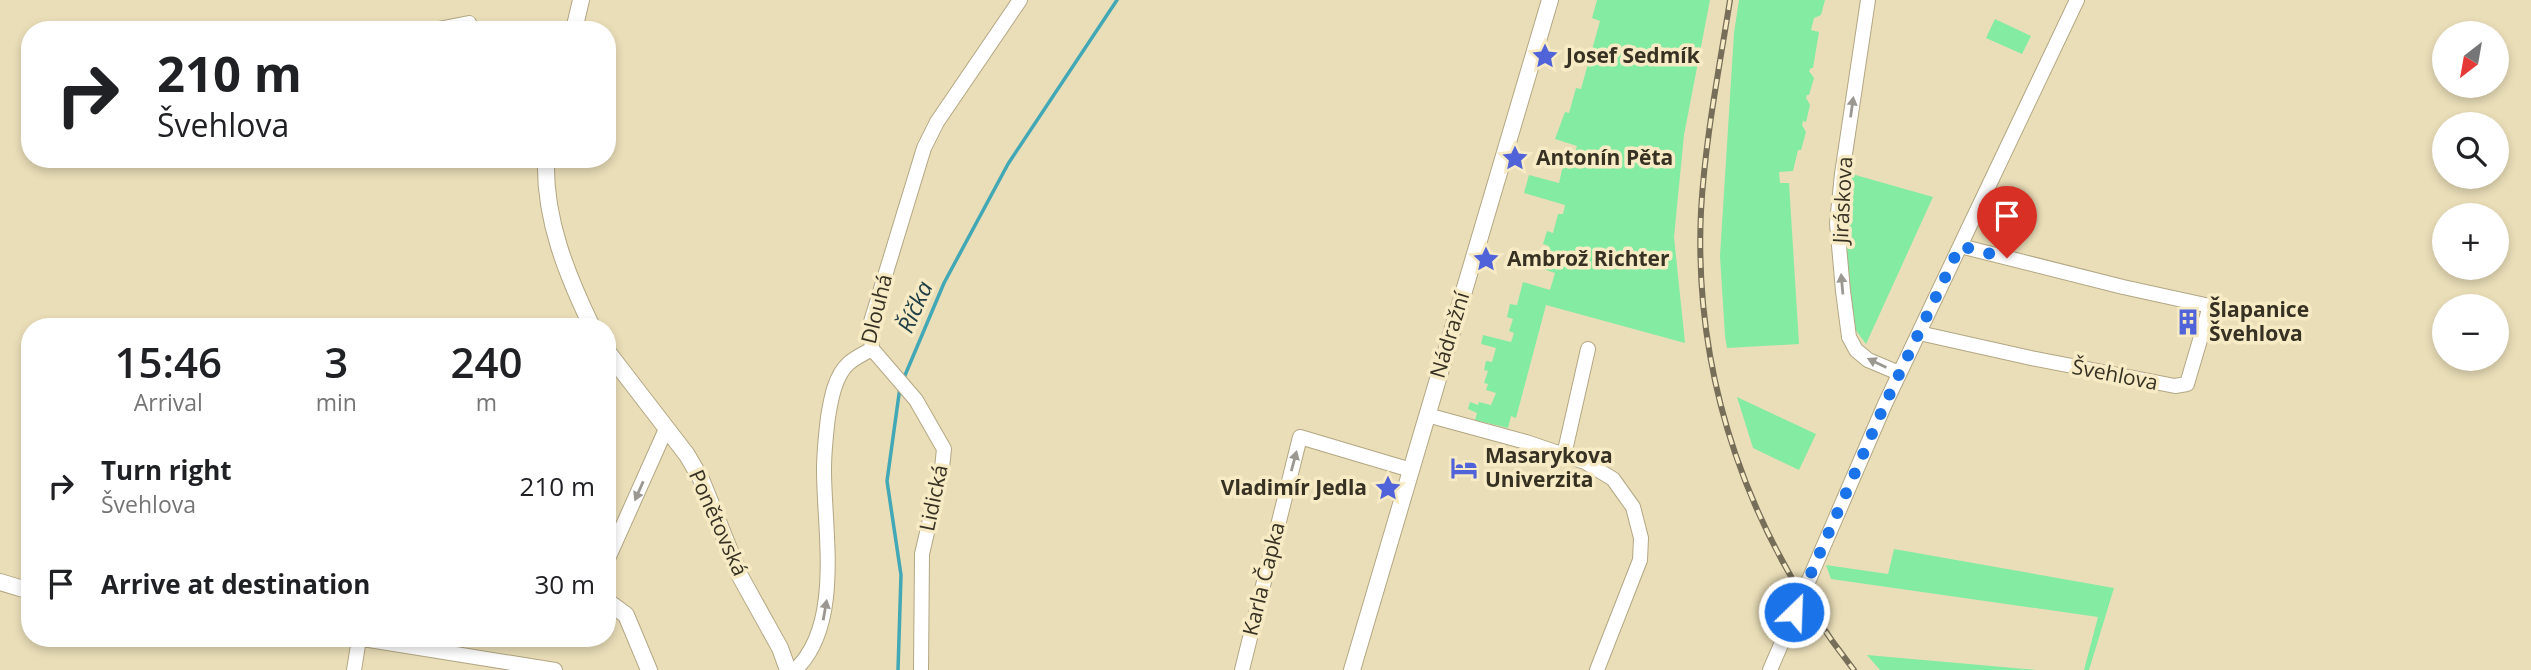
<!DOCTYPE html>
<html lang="en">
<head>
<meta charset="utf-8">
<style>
  body { margin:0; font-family:"Open Sans",sans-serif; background:#f6f6f6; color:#202124; height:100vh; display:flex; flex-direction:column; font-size:26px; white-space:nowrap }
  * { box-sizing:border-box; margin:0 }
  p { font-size:23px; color:#757577 }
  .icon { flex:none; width:38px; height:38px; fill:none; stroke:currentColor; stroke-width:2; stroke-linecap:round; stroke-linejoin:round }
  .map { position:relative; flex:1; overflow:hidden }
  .side { position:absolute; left:21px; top:318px; width:595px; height:329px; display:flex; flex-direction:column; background:#fff; border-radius:28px; box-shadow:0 4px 10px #0003 }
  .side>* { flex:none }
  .top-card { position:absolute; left:21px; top:21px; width:595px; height:147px; border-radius:28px; box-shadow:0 4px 10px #0003; background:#fff; color:#202124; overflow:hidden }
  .needle { width:46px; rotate:211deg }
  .buttons { position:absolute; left:2432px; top:21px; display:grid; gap:14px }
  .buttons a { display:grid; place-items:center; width:77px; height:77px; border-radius:50%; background:#fff; box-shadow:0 4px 10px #0003; font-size:35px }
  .pin { position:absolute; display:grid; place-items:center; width:60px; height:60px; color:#fff; margin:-72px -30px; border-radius:50% 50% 50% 0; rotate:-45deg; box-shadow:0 0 7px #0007 }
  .pin .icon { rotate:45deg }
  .me { position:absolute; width:77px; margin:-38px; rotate:24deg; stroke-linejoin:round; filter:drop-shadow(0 0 5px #0008) }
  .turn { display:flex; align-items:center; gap:24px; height:147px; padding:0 21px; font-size:32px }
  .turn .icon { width:91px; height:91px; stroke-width:2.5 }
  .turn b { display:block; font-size:49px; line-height:60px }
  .eta { display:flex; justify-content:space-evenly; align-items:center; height:119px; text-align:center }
  .eta b { font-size:42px; font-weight:600; line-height:49px }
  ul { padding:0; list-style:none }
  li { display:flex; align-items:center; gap:21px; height:98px; padding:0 21px }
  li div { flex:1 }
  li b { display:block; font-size:26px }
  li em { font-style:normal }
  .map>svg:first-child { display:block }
  .green { fill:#83eba2 }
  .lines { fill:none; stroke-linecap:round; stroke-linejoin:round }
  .stream { stroke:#42a8b6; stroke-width:3.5 }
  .minor-casing { stroke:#b2a783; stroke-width:16 }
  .tertiary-casing { stroke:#b2a783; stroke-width:18 }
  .minor { stroke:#fff; stroke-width:14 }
  .tertiary { stroke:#fff; stroke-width:16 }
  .rail-casing { stroke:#766e58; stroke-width:6 }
  .rail { stroke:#f7ebc5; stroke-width:3.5; stroke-dasharray:10; stroke-linecap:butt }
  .oneway { fill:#9a9891 }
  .route { stroke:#1a73e8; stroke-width:12; stroke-dasharray:0 21.6 }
  .labels { text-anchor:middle; stroke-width:7; stroke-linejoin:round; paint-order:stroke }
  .poi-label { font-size:21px; font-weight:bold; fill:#363123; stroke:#f7ebc5; text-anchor:start }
  .street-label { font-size:21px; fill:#363123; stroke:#f7ebc5 }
  .water-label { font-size:23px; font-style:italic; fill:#203e45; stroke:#f7ebc5 }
</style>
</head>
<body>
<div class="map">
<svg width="2531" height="670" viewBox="0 0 2531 670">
  <rect width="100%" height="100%" fill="#eadeb8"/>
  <!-- green -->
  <path class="green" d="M1597 0H1710L1684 135 1674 237 1685 343 1546 305 1516 418 1511 416 1508 428 1475 420 1477 413 1468 409 1470 402 1478 405 1479 402 1491 405 1496 393 1486 390 1488 384 1484 383 1488 371 1484 370 1486 361 1492 362 1496 348 1481 344 1483 335 1511 342 1514 333 1509 331 1513 319 1507 317 1510 304 1517 305 1523 282 1550 290 1555 273 1543 269 1549 246 1543 244 1547 231 1553 233 1558 214H1563L1565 205 1524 193 1529 175 1559 183 1565 157 1573 159 1577 146 1555 139 1565 112 1569 113 1576 88 1581 89 1600 21 1592 18Z
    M1739 0H1825L1821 15 1814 18 1811 30 1819 32 1813 68H1811L1809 71 1814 78 1809 95H1807L1806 98 1810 105 1806 122 1803 121 1802 125 1806 132 1801 150H1798L1793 171 1779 172 1780 183H1789L1799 344 1727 348 1725 336 1720 256 1734 33Z
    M1995 19 2031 36 2022 54 1986 38Z
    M1852 174 1933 197 1866 344 1855 329 1847 256V206Z
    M1737 397 1816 434 1799 470 1753 448Z
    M1894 549 2114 588 2089 670H2084L2098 617 1831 579 1826 565 1888 574Z
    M1867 655 2037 670H1880Z"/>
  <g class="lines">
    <!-- stream -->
    <path class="stream" d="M903 380 944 283 1008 164 1117 0
      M898 670 901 575 887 481 900 387"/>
    <!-- minor casing -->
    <g class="minor-casing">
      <path id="minor" d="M1868 0 1842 174 1837 223 1843 291 1849 337 1856 350 1868 360 1899 373
        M433 30 469 23 472 30
        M1919 333 2031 358 2175 386 2187 384 2210 306 2123 287 1960 246
        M872 349 870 325 924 148 937 122 1020 0
        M872 349 916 400 944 449 942 468 922 554 921 670
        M1427 415 1526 442 1585 462 1613 479 1633 507 1641 538 1640 560 1597 670
        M1564 455 1588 349
        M607 561 666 429
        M363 639 555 670
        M354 670 359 639
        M795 670C843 625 824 531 824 470 824 452 826 434 828 417 831 399 835 375 849 363 856 357 865 353 872 349
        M1242 670 1300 437 1411 470
        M1770 670 1885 404 2077 0"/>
    </g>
    <!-- tertiary casing -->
    <g class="tertiary-casing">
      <path id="tertiary" d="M574 30 581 0
        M546 159C544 219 567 275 592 327
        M607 351 687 455 701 479 740 576 780 648 788 670
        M0 582 30 591
        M607 601 626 615 649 670
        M1352 670 1550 0"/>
    </g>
    <!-- minor -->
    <use href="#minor" class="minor"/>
    <!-- tertiary -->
    <use href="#tertiary" class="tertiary"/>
    <!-- rail casing -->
    <g class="rail-casing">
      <path id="rail" d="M1730 0C1719 70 1705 140 1701 211 1693 381 1750 537 1854 670"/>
    </g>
    <!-- rail -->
    <use href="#rail" class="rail"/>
  </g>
  <!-- one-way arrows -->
  <defs><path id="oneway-solid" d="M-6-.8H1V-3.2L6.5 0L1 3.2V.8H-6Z" transform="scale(1.75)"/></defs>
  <g class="oneway">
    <use href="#oneway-solid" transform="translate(1852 107) rotate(-82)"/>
    <use href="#oneway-solid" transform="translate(1842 284) rotate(-95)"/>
    <use href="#oneway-solid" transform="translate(1877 363) rotate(-154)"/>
    <use href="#oneway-solid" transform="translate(1294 461) rotate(-75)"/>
    <use href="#oneway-solid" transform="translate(639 491) rotate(114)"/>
    <use href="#oneway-solid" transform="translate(825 610) rotate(-80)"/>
  </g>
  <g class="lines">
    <!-- route -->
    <path class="route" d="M1794 612 1885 404 1960 246 2007 258"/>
  </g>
  <!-- icons -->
  <defs>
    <g id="sight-bare" transform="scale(2.1)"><path d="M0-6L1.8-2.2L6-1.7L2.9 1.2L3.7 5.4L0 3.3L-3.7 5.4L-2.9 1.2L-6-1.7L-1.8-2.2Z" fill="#5063d9" stroke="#f7ebc5" stroke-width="2.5" paint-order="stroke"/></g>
    <g id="building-bare" transform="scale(2.1)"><path d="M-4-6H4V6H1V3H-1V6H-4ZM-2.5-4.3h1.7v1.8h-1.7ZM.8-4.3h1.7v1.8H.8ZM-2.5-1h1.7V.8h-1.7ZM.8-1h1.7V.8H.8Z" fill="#5063d9" stroke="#f7ebc5" stroke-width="2.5" paint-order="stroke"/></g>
    <g id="hotel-bare" transform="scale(2.1)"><path d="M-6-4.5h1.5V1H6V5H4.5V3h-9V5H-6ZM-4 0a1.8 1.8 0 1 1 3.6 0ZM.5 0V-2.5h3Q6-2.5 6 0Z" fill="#5063d9" stroke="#f7ebc5" stroke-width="2.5" paint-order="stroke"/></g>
  </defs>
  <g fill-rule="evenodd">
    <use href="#sight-bare" x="1545" y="56"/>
    <use href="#sight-bare" x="1515" y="158"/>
    <use href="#sight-bare" x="1486" y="259"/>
    <use href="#building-bare" x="2188" y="322"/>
    <use href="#hotel-bare" x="1464" y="468"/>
    <use href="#sight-bare" x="1388" y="488"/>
  </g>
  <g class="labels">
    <!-- poi labels -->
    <g class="poi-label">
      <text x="1566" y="63">Josef Sedmík</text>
      <text x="1536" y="165">Antonín Pěta</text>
      <text x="1507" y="266">Ambrož Richter</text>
      <text x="2209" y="317">Šlapanice<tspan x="2209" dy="24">Švehlova</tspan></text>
      <text x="1485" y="463">Masarykova<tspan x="1485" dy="24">Univerzita</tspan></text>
      <text x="1367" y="495" text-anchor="end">Vladimír Jedla</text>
    </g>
    <!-- street labels -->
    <g class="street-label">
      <text transform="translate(1843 200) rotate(-87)" y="7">Jiráskova</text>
      <text transform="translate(877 309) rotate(-76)" y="7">Dlouhá</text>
      <text transform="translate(1450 335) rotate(-73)" y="7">Nádražní</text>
      <text transform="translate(2115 375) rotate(11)" y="7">Švehlova</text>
      <text transform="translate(934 498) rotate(-78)" y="7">Lidická</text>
      <text transform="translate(718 523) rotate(66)" y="7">Ponětovská</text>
      <text transform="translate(1264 579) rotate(-76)" y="7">Karla Čapka</text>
    </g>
    <!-- water labels -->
    <g class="water-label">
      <text transform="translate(915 307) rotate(-66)" y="8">Říčka</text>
    </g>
  </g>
</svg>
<div class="buttons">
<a><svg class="needle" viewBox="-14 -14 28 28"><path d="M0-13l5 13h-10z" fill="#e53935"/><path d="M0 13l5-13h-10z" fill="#757577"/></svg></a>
<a><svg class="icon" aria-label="search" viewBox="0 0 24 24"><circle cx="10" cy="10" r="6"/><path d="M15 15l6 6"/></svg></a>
<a>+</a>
<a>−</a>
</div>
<div class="pin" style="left:2007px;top:258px;background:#d93025"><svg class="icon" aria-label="arrive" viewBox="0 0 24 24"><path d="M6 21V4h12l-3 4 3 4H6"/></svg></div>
<svg class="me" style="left:1794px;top:612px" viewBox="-20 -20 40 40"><circle r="17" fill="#1a73e8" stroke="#fff" stroke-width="3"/><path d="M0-11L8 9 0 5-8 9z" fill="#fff"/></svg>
<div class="top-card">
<div class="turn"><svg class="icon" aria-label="right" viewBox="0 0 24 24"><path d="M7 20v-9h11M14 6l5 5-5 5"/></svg><div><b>210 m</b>Švehlova</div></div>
</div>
<section class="side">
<div class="eta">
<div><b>15:46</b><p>Arrival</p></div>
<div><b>3</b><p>min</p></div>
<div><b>240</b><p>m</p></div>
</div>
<ul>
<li><svg class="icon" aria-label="right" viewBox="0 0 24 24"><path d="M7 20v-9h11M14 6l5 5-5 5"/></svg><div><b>Turn right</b><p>Švehlova</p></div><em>210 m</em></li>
<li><svg class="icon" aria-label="arrive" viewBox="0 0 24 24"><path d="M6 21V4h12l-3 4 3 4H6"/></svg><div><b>Arrive at destination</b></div><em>30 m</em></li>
</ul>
</section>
</div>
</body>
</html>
